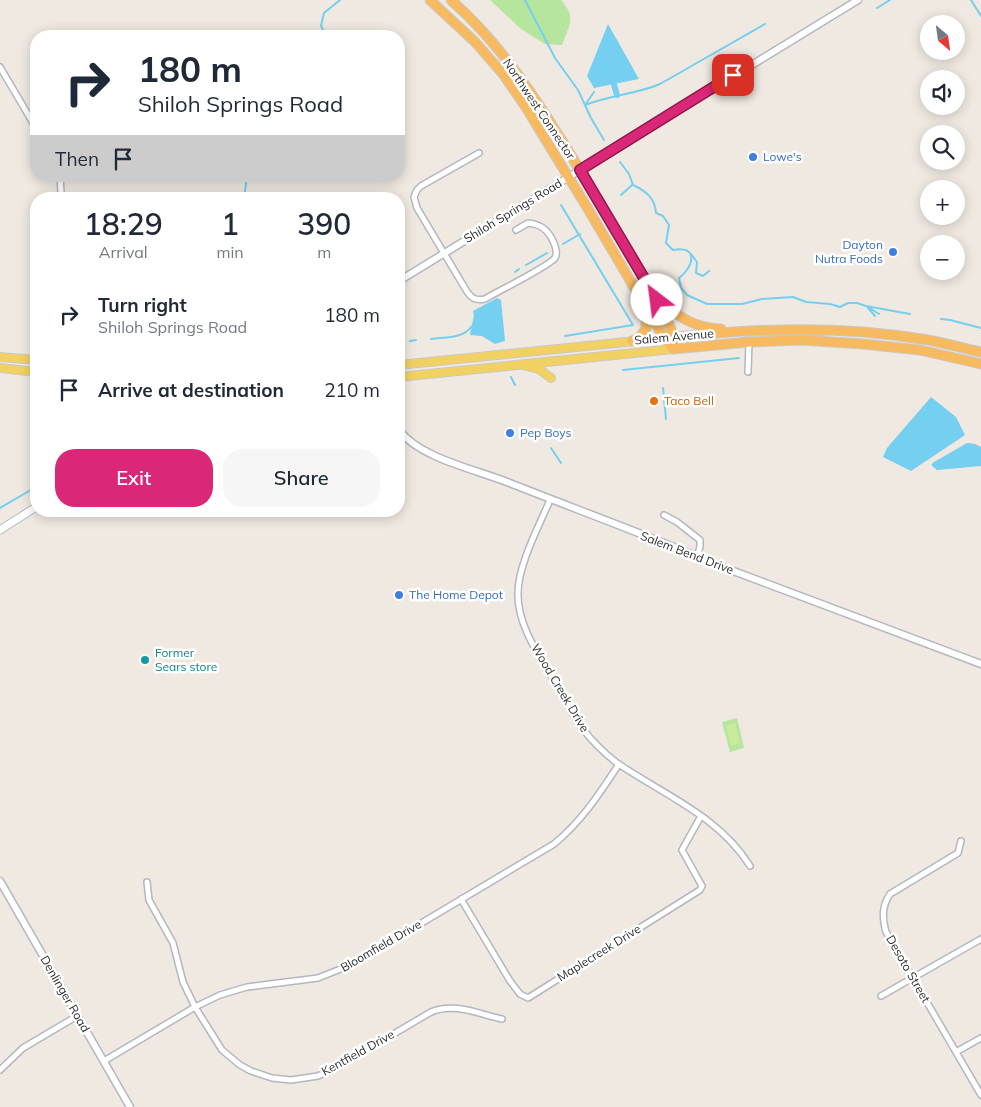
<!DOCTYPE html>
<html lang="en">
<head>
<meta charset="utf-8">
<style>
  body { margin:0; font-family:Mulish,sans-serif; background:#f6f6f7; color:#1f2937; height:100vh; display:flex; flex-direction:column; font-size:19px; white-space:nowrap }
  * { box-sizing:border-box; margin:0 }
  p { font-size:16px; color:#747a83 }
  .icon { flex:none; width:28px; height:28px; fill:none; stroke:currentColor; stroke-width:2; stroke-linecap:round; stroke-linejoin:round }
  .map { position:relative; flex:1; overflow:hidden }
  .sheet { position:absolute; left:30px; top:192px; width:375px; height:325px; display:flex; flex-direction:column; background:#fff; border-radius:20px; box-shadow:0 2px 12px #0003 }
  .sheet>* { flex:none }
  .banner { position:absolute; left:30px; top:30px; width:375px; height:152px; border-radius:20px; box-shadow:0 2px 12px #0003; background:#fff; color:#1f2937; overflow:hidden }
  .needle { width:32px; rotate:151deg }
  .buttons { position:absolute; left:920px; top:15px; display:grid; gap:10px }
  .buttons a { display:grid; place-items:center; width:45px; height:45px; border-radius:50%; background:#fff; box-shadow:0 2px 12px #0003; font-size:25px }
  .pin { position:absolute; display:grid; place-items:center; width:42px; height:42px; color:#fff; margin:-21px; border-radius:10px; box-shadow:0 2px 8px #0006 }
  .me { position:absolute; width:55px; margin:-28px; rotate:330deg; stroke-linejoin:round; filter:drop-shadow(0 0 4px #0008) }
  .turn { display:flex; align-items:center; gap:18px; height:105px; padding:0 25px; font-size:22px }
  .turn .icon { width:65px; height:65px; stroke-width:2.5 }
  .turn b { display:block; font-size:35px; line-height:42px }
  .then { display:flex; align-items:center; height:48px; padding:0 25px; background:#0003; gap:10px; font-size:19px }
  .eta { display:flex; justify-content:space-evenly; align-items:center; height:85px; text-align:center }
  .eta b { font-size:30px; font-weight:600; line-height:35px }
  .button { display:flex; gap:10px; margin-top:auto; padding:10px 25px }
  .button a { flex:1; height:58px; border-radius:20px; background:#db2777; color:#fff; font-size:20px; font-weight:600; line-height:58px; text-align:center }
  .button a+a { background:#f6f6f7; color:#1f2937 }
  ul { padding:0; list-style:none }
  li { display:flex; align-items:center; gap:15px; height:75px; padding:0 25px }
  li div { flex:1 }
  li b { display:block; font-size:19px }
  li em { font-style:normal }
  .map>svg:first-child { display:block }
  .green { fill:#b6e59e }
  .pitch { fill:#c9ec9a }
  .water { fill:#75cff0 }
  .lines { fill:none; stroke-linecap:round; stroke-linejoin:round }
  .stream { stroke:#75cff0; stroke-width:2 }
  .canal { stroke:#75cff0; stroke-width:6 }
  .minor-casing { stroke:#b4b7c1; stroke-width:8 }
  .tertiary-casing { stroke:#b4b7c1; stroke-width:9 }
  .secondary-casing { stroke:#b4b7c1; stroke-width:9 }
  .primary-casing { stroke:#c9c9c9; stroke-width:10 }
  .trunk-casing { stroke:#c9c9c9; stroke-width:11 }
  .minor { stroke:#fff; stroke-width:5 }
  .tertiary { stroke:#fff; stroke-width:6 }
  .secondary { stroke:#fff; stroke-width:7 }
  .primary { stroke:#f2d163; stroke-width:8 }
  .trunk { stroke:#f8ba60; stroke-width:9 }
  .route-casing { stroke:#8e194d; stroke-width:12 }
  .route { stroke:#db2777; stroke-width:9 }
  .shop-dot { fill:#3f7fe0; stroke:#fff; stroke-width:2 }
  .food-dot { fill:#e8710a; stroke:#fff; stroke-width:2 }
  .culture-dot { fill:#0f9aa8; stroke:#fff; stroke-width:2 }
  .labels { text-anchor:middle; stroke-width:5; stroke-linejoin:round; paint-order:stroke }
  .street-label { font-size:12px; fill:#2e2e2e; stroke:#fff }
  .shop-label { font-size:12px; fill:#366cbe; stroke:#fff; text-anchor:start }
  .food-label { font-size:12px; fill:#c56008; stroke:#fff; text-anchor:start }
  .culture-label { font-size:12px; fill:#0d838f; stroke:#fff; text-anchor:start }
</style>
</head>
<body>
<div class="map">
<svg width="981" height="1107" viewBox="0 0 981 1107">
  <rect width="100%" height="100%" fill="#efe9e1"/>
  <!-- green -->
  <path class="green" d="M490 0H561C577 18 569 25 562 45L545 44 521 29Z
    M737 718 744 748 730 752 722 722Z"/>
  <!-- pitch -->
  <path class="pitch" d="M735 723 740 743 731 746 726 726Z"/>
  <!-- water -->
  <path class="water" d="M608 24 639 79 594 88 587 76Z
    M497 298 501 300 505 341 495 344 482 336 470 335 474 315 473 311Z
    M931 397 956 417 965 435 911 471 883 457 887 448Z
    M967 443 975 444 981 447V466L937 470 931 465 934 462Z"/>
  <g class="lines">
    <!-- stream -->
    <path class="stream" d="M525 0 555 58 578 90 591 118 604 140
      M971 0 981 16
      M877 8 890 0
      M326 36 321 26 324 13 340 0
      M585 105C610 95 637 94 660 84L765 24
      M585 105 594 92
      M620 162 629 174 633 185C646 191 655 198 656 213L663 216 669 225 666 243 673 250C699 245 694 267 679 278L681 288 687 295 707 304H742L762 299 793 297 806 302 830 304 840 307 848 303H857L866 306 910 314
      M621 195 632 185
      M244 199 247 176
      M561 205 633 325 565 336
      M563 244 580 234
      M691 254 697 262 696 273 703 276 709 271
      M526 265 547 253
      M515 272 519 269
      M868 307 879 314
      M868 308 875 316
      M941 319 950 320 981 328
      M431 339C445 337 463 339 472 326
      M410 341 416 340
      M623 370 739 358
      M511 377 515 385
      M663 388 666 419
      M551 448 561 463
      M0 508 36 487"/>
    <!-- canal -->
    <path class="canal" d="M613 81 617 95"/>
    <!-- minor casing -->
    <g class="minor-casing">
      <path id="minor" d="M0 67 36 128
        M479 153 421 186 417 190 414 197 417 208 466 290C471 298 475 301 485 299 498 291 548 267 555 258 558 253 555 244 552 239 547 229 540 224 528 223L516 230
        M59 199 61 193 60 176
        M748 372 749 342
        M550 500C539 526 518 565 518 593 517 626 541 658 557 686 565 700 572 715 582 728 592 741 604 753 617 763 664 795 719 816 750 866
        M664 515 677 522 700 540V547L697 557
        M961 841 958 853 890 894C882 906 882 917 886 932L981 1095
        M147 882 149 900 173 943 183 982 195 1007 222 1050 240 1065 251 1071 272 1078 291 1080 318 1076 334 1069 431 1012C453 1002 479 1014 502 1019
        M461 899 510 981 520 994 528 998 700 890 702 886 682 850 701 816
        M881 996 981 939
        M956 1052 981 1038
        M104 1061 195 1007 220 995 247 987 318 978 343 968 363 958 554 844C582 821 600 793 619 764
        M0 1070 23 1048 77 1016"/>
    </g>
    <!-- tertiary casing -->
    <g class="tertiary-casing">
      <path id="tertiary" d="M399 281 858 0
        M399 430C420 458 474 469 507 482 575 509 645 534 712 563L981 664
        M0 881 130 1107"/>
    </g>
    <!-- secondary casing -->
    <g class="secondary-casing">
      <path id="secondary" d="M0 530 36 507"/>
    </g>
    <!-- primary casing -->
    <g class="primary-casing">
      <path id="primary" d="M0 357 36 360
        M399 365 665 338
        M523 365 539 369 551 378
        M0 368 36 372
        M399 377 673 349"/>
    </g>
    <!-- trunk casing -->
    <g class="trunk-casing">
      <path id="trunk" d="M430 0 475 42 503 74 525 106 588 209 661 333 673 349
        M451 0C500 43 535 97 569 152 602 206 634 261 665 316L671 329 673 348
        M659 298C677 317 695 328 721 329
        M668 338C752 328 838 325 922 339 942 342 961 348 981 352
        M632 341 639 338 646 329V317L643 308
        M673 349 749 342 801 340 863 344 920 350 981 364"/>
    </g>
    <!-- minor -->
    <use href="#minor" class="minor"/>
    <!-- tertiary -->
    <use href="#tertiary" class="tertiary"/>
    <!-- secondary -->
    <use href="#secondary" class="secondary"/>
    <!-- primary -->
    <use href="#primary" class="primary"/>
    <!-- trunk -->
    <use href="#trunk" class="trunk"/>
  </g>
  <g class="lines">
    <!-- route casing -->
    <g class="route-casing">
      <path id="route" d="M657 300 580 170 733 75"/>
    </g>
    <!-- route -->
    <use href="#route" class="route"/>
  </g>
  <!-- markers -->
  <g class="shop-dot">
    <circle cx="753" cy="157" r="5"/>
    <circle cx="893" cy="252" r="5"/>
    <circle cx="510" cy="433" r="5"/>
    <circle cx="399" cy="595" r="5"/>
  </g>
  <circle class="food-dot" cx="654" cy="401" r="5"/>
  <circle class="culture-dot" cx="145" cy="660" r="5"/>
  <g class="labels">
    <!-- street labels -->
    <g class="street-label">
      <text transform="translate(539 109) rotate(56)" y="4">Northwest Connector</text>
      <text transform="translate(513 211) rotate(-31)" y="4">Shiloh Springs Road</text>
      <text transform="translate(674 337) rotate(-5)" y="4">Salem Avenue</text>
      <text transform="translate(687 553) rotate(21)" y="4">Salem Bend Drive</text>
      <text transform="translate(560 688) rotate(59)" y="4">Wood Creek Drive</text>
      <text transform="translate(381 946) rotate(-30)" y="4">Bloomfield Drive</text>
      <text transform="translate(599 953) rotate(-32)" y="4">Maplecreek Drive</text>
      <text transform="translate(908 969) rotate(60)" y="4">Desoto Street</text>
      <text transform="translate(65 994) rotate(60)" y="4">Denlinger Road</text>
      <text transform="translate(358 1053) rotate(-29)" y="4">Kentfield Drive</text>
    </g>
    <!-- shop labels -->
    <g class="shop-label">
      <text x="763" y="161">Lowe's</text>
      <text x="883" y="249" text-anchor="end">Dayton<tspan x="883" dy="14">Nutra Foods</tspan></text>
      <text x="520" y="437">Pep Boys</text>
      <text x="409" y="599">The Home Depot</text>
    </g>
    <!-- food labels -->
    <g class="food-label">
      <text x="664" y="405">Taco Bell</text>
    </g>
    <!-- culture labels -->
    <g class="culture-label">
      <text x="155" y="657">Former<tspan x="155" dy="14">Sears store</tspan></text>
    </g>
  </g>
</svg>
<div class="buttons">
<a><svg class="needle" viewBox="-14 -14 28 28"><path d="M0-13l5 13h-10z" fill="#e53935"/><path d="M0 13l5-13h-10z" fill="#747a83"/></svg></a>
<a><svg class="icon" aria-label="sound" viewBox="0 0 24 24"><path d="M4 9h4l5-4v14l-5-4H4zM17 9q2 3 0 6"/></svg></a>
<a><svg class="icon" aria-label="search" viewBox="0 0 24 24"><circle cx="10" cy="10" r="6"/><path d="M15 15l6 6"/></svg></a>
<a>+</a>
<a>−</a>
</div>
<div class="pin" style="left:733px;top:75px;background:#d93025"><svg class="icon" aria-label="arrive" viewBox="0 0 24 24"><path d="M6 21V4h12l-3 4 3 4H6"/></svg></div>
<svg class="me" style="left:657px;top:300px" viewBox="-20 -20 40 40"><circle r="19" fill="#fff"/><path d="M0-13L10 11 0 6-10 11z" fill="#db2777"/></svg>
<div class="banner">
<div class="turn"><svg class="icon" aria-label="right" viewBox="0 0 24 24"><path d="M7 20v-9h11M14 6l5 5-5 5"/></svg><div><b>180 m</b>Shiloh Springs Road</div></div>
<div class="then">Then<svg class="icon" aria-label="arrive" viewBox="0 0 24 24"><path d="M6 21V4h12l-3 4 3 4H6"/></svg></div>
</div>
<section class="sheet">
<div class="eta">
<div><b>18:29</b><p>Arrival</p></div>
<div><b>1</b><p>min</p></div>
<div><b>390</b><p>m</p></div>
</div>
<ul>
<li><svg class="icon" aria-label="right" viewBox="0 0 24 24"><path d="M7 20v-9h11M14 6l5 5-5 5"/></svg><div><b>Turn right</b><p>Shiloh Springs Road</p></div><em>180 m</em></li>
<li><svg class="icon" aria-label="arrive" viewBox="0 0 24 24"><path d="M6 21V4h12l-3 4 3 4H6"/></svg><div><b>Arrive at destination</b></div><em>210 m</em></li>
</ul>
<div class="button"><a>Exit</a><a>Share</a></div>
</section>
</div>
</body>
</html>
